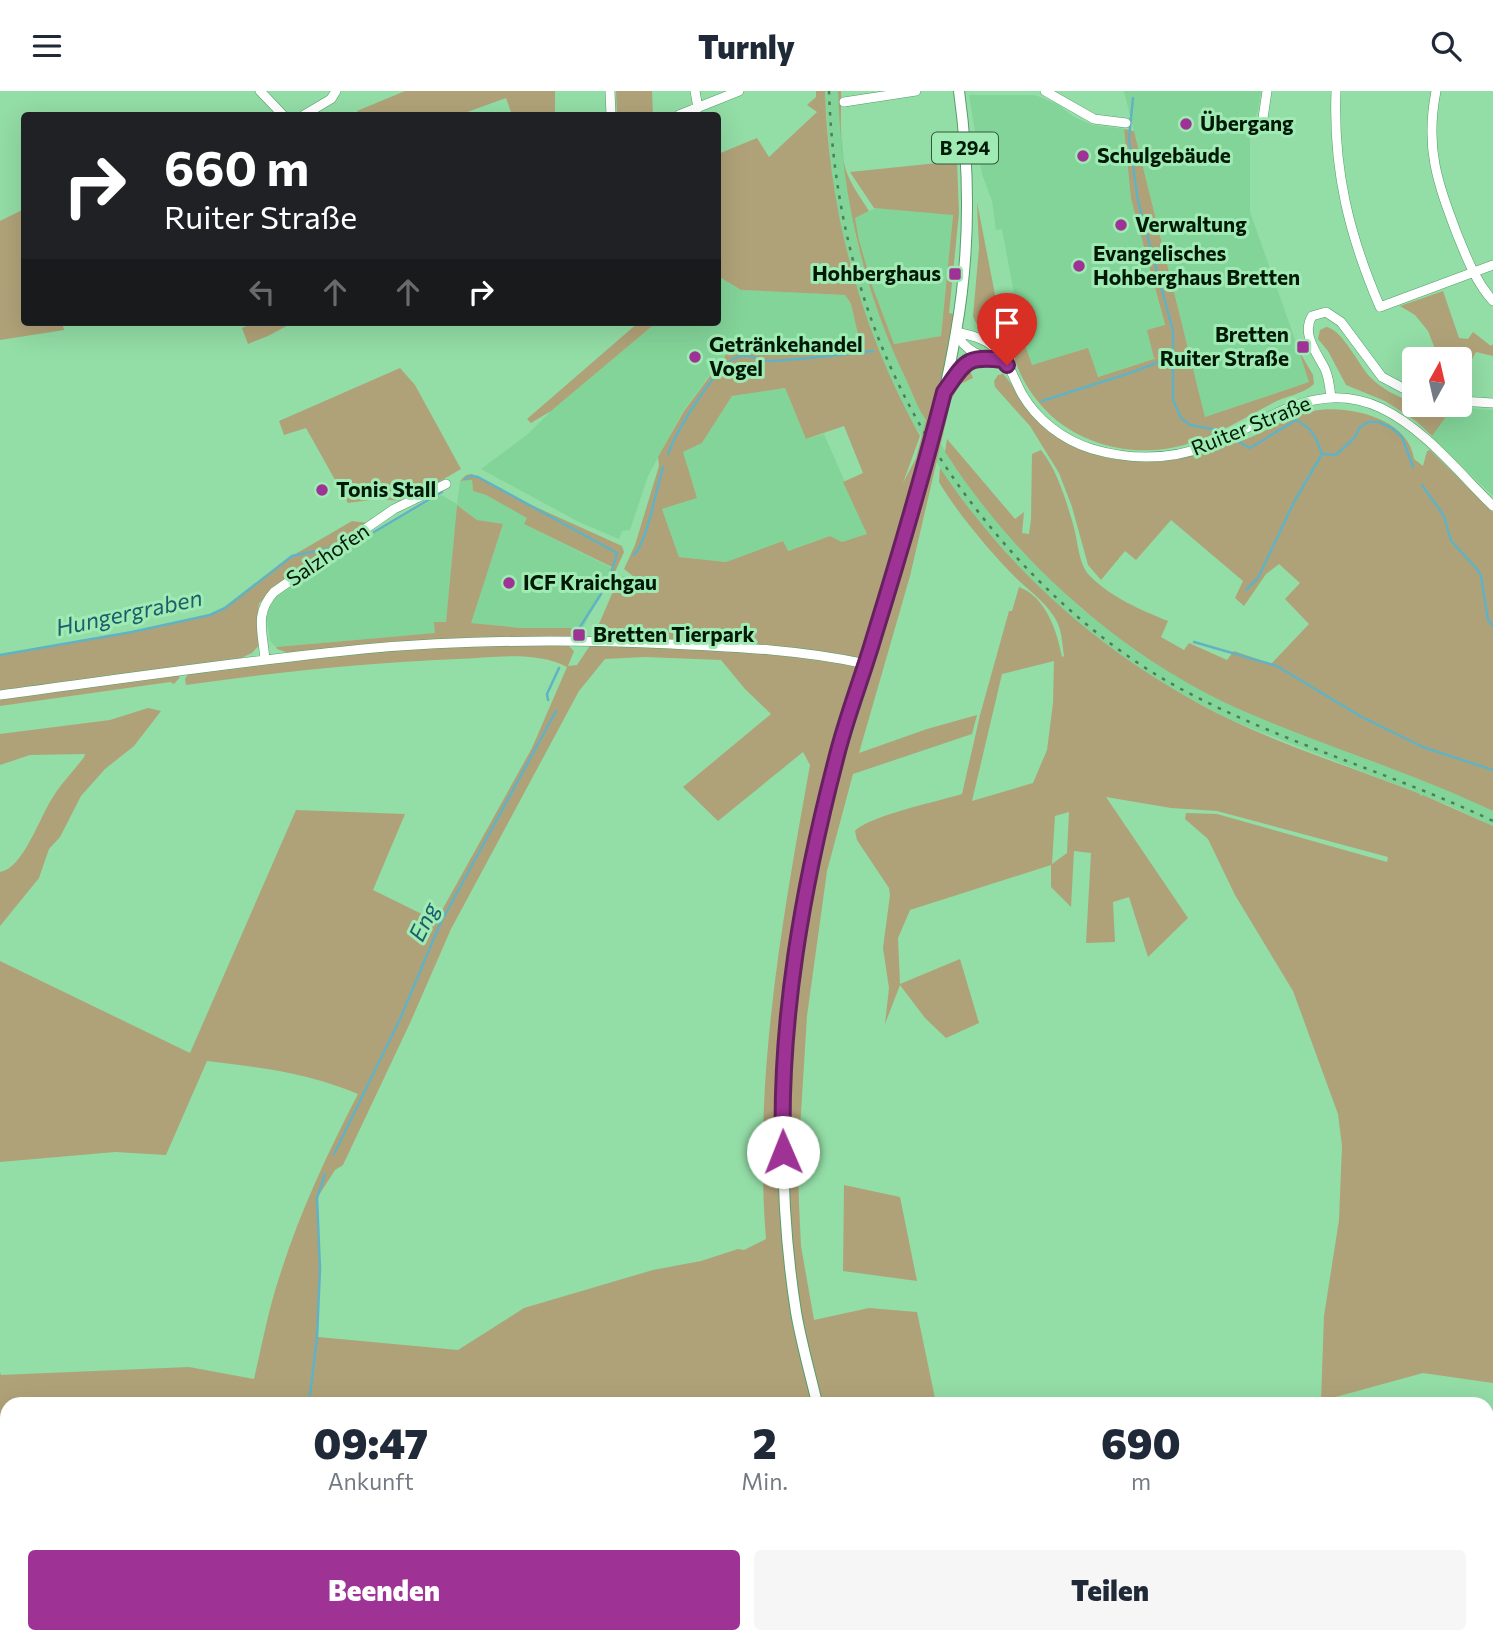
<!DOCTYPE html>
<html lang="de">
<head>
<meta charset="utf-8">
<style>
  body { margin:0; font-family:Commissioner,sans-serif; background:#f6f6f7; color:#1f2937; height:100vh; display:flex; flex-direction:column; font-size:26px; white-space:nowrap }
  * { box-sizing:border-box; margin:0 }
  p { font-size:23px; color:#747a83 }
  .icon { flex:none; width:38px; height:38px; fill:none; stroke:currentColor; stroke-width:2; stroke-linecap:round; stroke-linejoin:round }
  .map { position:relative; flex:1; overflow:hidden }
  .sheet { position:absolute; left:0px; top:1306px; width:1494px; height:247px; display:flex; flex-direction:column; background:#fff; border-radius:21px 21px 0 0; box-shadow:0 7px 28px #0002 }
  .sheet>* { flex:none }
  .top-card { position:absolute; left:21px; top:21px; width:700px; height:214px; border-radius:7px; box-shadow:0 7px 28px #0002; background:#202124; color:#fff; overflow:hidden }
  .needle { width:46px; rotate:8deg }
  .buttons { position:absolute; left:1402px; top:256px; display:grid; gap:14px }
  .buttons a { display:grid; place-items:center; width:70px; height:70px; border-radius:7px; background:#fff; box-shadow:0 7px 28px #0002; font-size:35px }
  .pin { position:absolute; display:grid; place-items:center; width:60px; height:60px; color:#fff; margin:-72px -30px; border-radius:50% 50% 50% 0; rotate:-45deg; box-shadow:0 0 7px #0007 }
  .pin .icon { rotate:45deg }
  .me { position:absolute; width:77px; margin:-38px; rotate:359deg; stroke-linejoin:round; filter:drop-shadow(0 0 5px #0008) }
  .turn { display:flex; align-items:center; gap:24px; height:147px; padding:0 28px; font-size:32px }
  .turn .icon { width:91px; height:91px; stroke-width:2.5 }
  .turn b { display:block; font-size:49px; line-height:60px }
  .lanes { display:flex; align-items:center; height:66px; padding:0 28px; background:#0003; justify-content:center; gap:35px; direction:ltr }
  .lanes .off { opacity:.35 }
  .eta { display:flex; justify-content:space-evenly; align-items:center; height:119px; text-align:center }
  .eta b { font-size:42px; font-weight:800; line-height:49px }
  .action { display:flex; gap:14px; margin-top:auto; padding:14px 28px }
  .action a { flex:1; height:80px; border-radius:7px; background:#9e3395; color:#fff; font-size:28px; font-weight:800; line-height:80px; text-align:center }
  .action a+a { background:#f6f6f7; color:#1f2937 }
  header { display:flex; justify-content:space-between; align-items:center; height:91px; padding:0 28px; background:#fff; font-size:32px; font-weight:800 }
  .map>svg:first-child { display:block }
  .built { fill:#83d499 }
  .green { fill:#b0a278; fill-rule:evenodd }
  .lines { fill:none; stroke-linecap:round; stroke-linejoin:round }
  .stream { stroke:#61b3c3; stroke-width:2.5 }
  .minor-casing { stroke:#559d6a; stroke-width:10 }
  .major-casing { stroke:#559d6a; stroke-width:12 }
  .minor { stroke:#fff; stroke-width:9 }
  .major { stroke:#fff; stroke-width:10 }
  .rail { stroke:#4c7f59; stroke-width:2.5; stroke-dasharray:3.5 7; stroke-linecap:butt }
  .route-casing { stroke:#672161; stroke-width:18 }
  .route { stroke:#9e3395; stroke-width:12 }
  .poi-dot { fill:#9e3395; stroke:#a0eab3; stroke-width:2.5 }
  .labels { text-anchor:middle; stroke-width:6; stroke-linejoin:round; paint-order:stroke }
  .shield { fill:#a0eab3; stroke:#30583b; stroke-width:2 }
  .shield-label { font-size:19px; font-weight:bold; fill:#001a07 }
  .poi-label { font-size:21px; font-weight:bold; fill:#001a07; stroke:#a0eab3; text-anchor:start }
  .street-label { font-size:21px; fill:#001a07; stroke:#a0eab3 }
  .water-label { font-size:23px; font-style:italic; fill:#1b5f6b; stroke:#a0eab3 }
</style>
</head>
<body>
<header><svg class="icon" aria-label="menu" viewBox="0 0 24 24"><path d="M4 6h16M4 12h16M4 18h16"/></svg>Turnly<svg class="icon" aria-label="search" viewBox="0 0 24 24"><circle cx="10" cy="10" r="6"/><path d="M15 15l6 6"/></svg></header>
<div class="map">
<svg width="1493" height="1552" viewBox="0 0 1493 1552">
  <rect width="100%" height="100%" fill="#93dda6"/>
  <!-- built -->
  <path class="built" d="M825 0H838L845 83 857 150 875 213 915 309 952 372 993 425 1037 475 1082 518 1131 555 1173 582 1239 618 1453 701 1493 720V735L1448 714 1423 704 1419 705 1420 703 1233 630 1177 601 1122 566 1072 528 1027 484 982 434 947 388 906 320 882 271 862 217 843 153 831 84Z
    M1124 0H1261L1258 19 1250 40V121L1310 291 1205 326Z
    M969 4H1035L1057 13 1074 26 1092 34 1124 38 1131 108 1172 262 1042 304 1022 245 1002 138 996 139 992 110 982 83Z
    M876 117 953 123 941 245 894 253 873 197 859 149 855 127Z
    M718 185 741 199 845 204 851 213 859 249 732 254 683 320 648 385 630 439 622 440 619 448 579 431 481 378 528 343 551 320 657 231H718Z
    M785 297 806 348 824 343 868 444 842 451 830 445 787 460 783 450 726 471 679 466 662 418 697 407 682 361 702 352 732 305Z
    M1453 316 1493 319V405L1431 346Z
    M472 389 473 400 486 404 528 427 524 433 612 477 583 537H522L470 532 503 434 477 429 457 414 446 532 436 542 276 556 270 550 266 521 274 501 344 454 364 448 441 404 457 413 460 390Z"/>
  <!-- green -->
  <path class="green" d="M405 0H555V24H512L506 7 459 24H359L357 20Z
    M616 0H652L653 24H617Z
    M816 0H825C829 123 861 239 920 345L903 392 916 367 926 329C917 316 912 301 905 286 862 197 841 98 838 0H841C842 28 837 61 849 87 854 98 862 109 869 120L855 127 859 149 873 197 894 253 941 245 953 124 874 117 850 81 957 70 959 122 949 222 959 224 944 301 836 645 807 792 909 457 946 319 961 282 968 275 973 287 960 293 951 309 910 485 859 662 927 638 977 624 972 643 853 683 827 780 807 925 798 1070 799 1113 801 1155 814 1229 869 1217 917 1221 936 1312H7V1545H1353L1354 1552H0V1281L1 1284 189 1276 254 1288C262 1254 268 1220 279 1187 299 1123 327 1063 358 1003 310 982 259 976 207 970L166 1064 115 1061 0 1071V870L190 962 296 719 405 723 373 799 436 830 532 657 567 576C535 559 491 567 457 568 365 572 276 581 186 594L185 588 188 583C314 565 441 552 569 555L574 560 568 575 577 574 589 556 618 489 624 485 634 489 633 485 624 478 635 454 659 375 658 366 684 320 733 254 859 248 851 213 845 204 741 199 718 185V63L757 47 769 66 817 21 807 14 816 6ZM785 297 806 348 844 335 863 382 843 391 867 443 842 451 830 445 788 460 783 450 726 471 679 466 662 418 697 407 683 361 702 352 732 305ZM645 566 721 569 745 598 771 623 683 696 718 730 803 661 810 674C782 830 753 989 766 1148L744 1159 738 1158 701 1170 653 1179 524 1217 458 1259 318 1246 320 1178 317 1107 335 1079 343 1074 410 932 451 838 579 600 605 568Z
    M1124 38 1134 40 1205 326 1309 291 1299 260 1313 284 1314 293C1302 304 1284 305 1271 313 1242 328 1216 345 1184 354 1131 369 1069 352 1036 308 1025 294 1010 267 1013 250L1022 245 1032 274 1088 257 1098 286 1157 267H1154L1147 239 1165 234 1131 108Z
    M977 111 997 214 1000 246C989 239 977 239 973 225L979 157Z
    M24 118V231H62L64 239 0 249V130Z
    M1443 200 1459 247 1468 248 1473 241 1491 255 1493 253V265L1476 261 1471 270 1465 271 1460 285V268H1439L1428 240 1415 224 1400 215Z
    M256 231H294L268 245 248 253 242 237Z
    M639 231H657L551 320 531 332 527 328Z
    M1326 236C1342 238 1358 273 1370 286 1382 298 1397 306 1414 311V313L1453 316 1432 345 1416 330 1385 310 1346 294 1328 260 1318 248 1320 239Z
    M400 277 415 294 461 378 406 410 377 408 348 412 306 337 284 344 279 330Z
    M1003 283C1013 293 1019 307 1027 318 1047 344 1077 360 1108 367 1143 374 1174 367 1208 359 1222 355 1236 353 1249 347 1270 338 1291 324 1313 320 1347 313 1409 327 1414 368L1423 375 1427 360 1430 359 1493 421V720C1411 681 1324 655 1241 619 1122 566 1016 471 945 361L947 348 1015 428 1024 421 1022 442 1029 443 1031 428 1032 363 1041 359C1057 379 1066 409 1073 433 1078 449 1078 472 1089 484 1110 506 1141 519 1168 530L1161 546 1184 559 1189 552 1227 569 1234 560 1271 573 1309 533 1285 508 1300 492 1279 473 1266 483 1244 515 1235 507 1243 490 1171 429 1136 469 1125 460 1101 489 1088 474 1072 416 1059 382 1030 335 995 296 994 290 998 284Z
    M940 377C1013 486 1113 572 1231 629 1292 658 1357 678 1420 703V705L1423 704 1493 735V1292L1423 1282 1321 1310 1324 1225 1339 1129 1342 1055 1338 1023 1293 900 1235 804 1208 748 1185 728 1186 722 1217 723 1387 771 1388 766 1217 720 1171 717 1106 706 1188 827 1148 866 1129 806 1113 811 1115 851 1086 852 1091 762 1074 760 1071 816 1051 796V774L910 819 898 847 900 893 960 868 979 932 946 947 925 927 900 894 885 933 889 897 883 857 890 804 889 797 857 749 855 740C869 725 939 710 962 703L980 624 1009 520H1012L1019 496C1046 506 1057 540 1062 566L1064 565C1062 551 1062 536 1053 524 1042 508 1027 498 1014 485 991 462 955 419 939 391ZM1054 570 1053 612 1047 659 1033 692 972 710 1002 583ZM1069 721 1067 762 1052 773 1055 725Z
    M472 383 529 413 622 455 624 461 615 481 610 480 612 476 524 433 527 427 486 404 473 400 472 389 460 390 466 384Z
    M457 414 477 429 503 433 471 532 522 537H583L584 541 577 545 436 549 289 562 277 558 276 556 435 542 434 531H446Z
    M352 430 368 432 259 512 257 528 259 554 252 562 241 567 0 600V564L132 541 210 524 225 517 292 465Z
    M178 584 180 586 174 593 170 591 0 615V609Z
    M148 617 161 620 134 655 105 678 81 705 60 746 49 758 39 787 0 835V781C23 778 40 725 53 706 62 691 74 680 84 666L85 663 30 664 0 674V643L110 629Z
    M844 1094 900 1106 917 1190 843 1180Z"/>
  <g class="lines">
    <!-- stream -->
    <path class="stream" d="M1133 7 1129 47 1138 110 1173 240V309L1181 327 1190 334 1213 338 1226 344
      M1042 310 1133 281 1174 265
      M1232 347 1250 357 1296 329C1312 337 1316 346 1322 363L1336 364 1355 346 1359 337 1368 331H1378L1392 337 1402 346 1413 376
      M668 363C677 339 713 279 735 267 749 260 758 271 771 270 805 268 839 264 873 260
      M465 388 471 385 478 386 617 462 612 479
      M1422 394 1444 425 1451 450 1477 478 1481 485 1488 529 1493 535
      M374 441 442 401
      M634 464C648 449 656 398 663 376
      M1246 499 1258 487 1294 411 1322 363
      M580 536 601 503
      M1194 551 1277 575 1360 625 1423 656 1493 679
      M0 564 132 541 210 524 225 517 292 465 331 457
      M548 609 547 603 559 577
      M334 1063 400 928 440 833 556 620
      M309 1312 317 1246 320 1178 317 1107 325 1083
      M247 1552 248 1545"/>
    <!-- minor casing -->
    <g class="minor-casing">
      <path id="minor" d="M260 0 283 24
        M610 0 611 24
        M695 0 698 17
        M1045 0 1094 28 1126 32
        M1336 0C1333 79 1349 144 1380 216L1493 174
        M1436 0C1425 57 1437 90 1457 143 1467 167 1475 190 1493 210
        M844 11 916 0
        M304 24 331 8 336 0
        M679 24 739 0
        M1263 27 1267 0
        M1312 225 1326 221 1341 231 1382 286 1414 303
        M1312 225C1301 243 1317 262 1325 278 1329 287 1330 297 1331 307
        M956 241C970 244 984 247 995 257 1008 269 1014 288 1022 303 1037 329 1063 349 1092 358 1130 369 1170 369 1207 355 1266 333 1314 286 1381 317 1425 338 1459 382 1493 415
        M956 241C965 262 982 266 1003 269
        M945 300C957 283 963 271 984 265
        M1460 310 1493 312
        M265 569C263 541 254 523 274 501L394 418 446 393
        M0 604C121 588 242 570 363 558 465 549 568 548 671 553 735 556 803 559 866 573"/>
    </g>
    <!-- major casing -->
    <g class="major-casing">
      <path id="major" d="M817 1312C810 1282 801 1251 796 1221 767 1036 789 848 836 668 846 629 860 591 872 553 904 451 938 347 956 241 970 162 970 79 959 0
        M898 1545 901 1552"/>
    </g>
    <!-- minor -->
    <use href="#minor" class="minor"/>
    <!-- major -->
    <use href="#major" class="major"/>
    <!-- rail -->
    <path class="rail" d="M829 0C835 176 893 326 1009 458 1058 513 1117 564 1183 599 1282 652 1392 682 1493 730"/>
  </g>
  <g class="lines">
    <!-- route casing -->
    <g class="route-casing">
      <path id="route" d="M783 1061C779 928 803 795 836 668 846 627 862 587 874 546 899 465 923 384 944 301 965 272 965 264 1003 269L1007 274"/>
    </g>
    <!-- route -->
    <use href="#route" class="route"/>
  </g>
  <!-- markers -->
  <g class="poi-dot">
    <circle cx="1186" cy="33" r="7"/>
    <circle cx="1083" cy="65" r="7"/>
    <circle cx="1121" cy="134" r="7"/>
    <circle cx="1079" cy="175" r="7"/>
    <rect x="948" y="176" width="14" height="14" rx="3.5"/>
    <rect x="1296" y="249" width="14" height="14" rx="3.5"/>
    <circle cx="695" cy="266" r="7"/>
    <circle cx="322" cy="399" r="7"/>
    <circle cx="509" cy="492" r="7"/>
    <rect x="572" y="537" width="14" height="14" rx="3.5"/>
  </g>
  <g class="labels">
    <!-- shield labels -->
    <rect class="shield" x="932" y="41.5" width="66" height="31" rx="5"/>
    <g class="shield-label">
      <text x="965" y="64">B 294</text>
    </g>
    <!-- poi labels -->
    <g class="poi-label">
      <text x="1200" y="40">Übergang</text>
      <text x="1097" y="72">Schulgebäude</text>
      <text x="1135" y="141">Verwaltung</text>
      <text x="1093" y="170">Evangelisches<tspan x="1093" dy="24">Hohberghaus Bretten</tspan></text>
      <text x="941" y="190" text-anchor="end">Hohberghaus</text>
      <text x="1289" y="251" text-anchor="end">Bretten<tspan x="1289" dy="24">Ruiter Straße</tspan></text>
      <text x="709" y="261">Getränkehandel<tspan x="709" dy="24">Vogel</tspan></text>
      <text x="336" y="406">Tonis Stall</text>
      <text x="523" y="499">ICF Kraichgau</text>
      <text x="593" y="551">Bretten Tierpark</text>
    </g>
    <!-- street labels -->
    <g class="street-label">
      <text transform="translate(1251 335) rotate(-22)" y="7">Ruiter Straße</text>
      <text transform="translate(328 464) rotate(-34)" y="7">Salzhofen</text>
    </g>
    <!-- water labels -->
    <g class="water-label">
      <text transform="translate(129 522) rotate(-12)" y="8">Hungergraben</text>
      <text transform="translate(424 831) rotate(-64)" y="8">Eng</text>
    </g>
  </g>
</svg>
<div class="buttons">
<a><svg class="needle" viewBox="-14 -14 28 28"><path d="M0-13l5 13h-10z" fill="#e53935"/><path d="M0 13l5-13h-10z" fill="#747a83"/></svg></a>
</div>
<div class="pin" style="left:1007px;top:274px;background:#d93025"><svg class="icon" aria-label="arrive" viewBox="0 0 24 24"><path d="M6 21V4h12l-3 4 3 4H6"/></svg></div>
<svg class="me" style="left:783px;top:1061px" viewBox="-20 -20 40 40"><circle r="19" fill="#fff"/><path d="M0-13L10 11 0 6-10 11z" fill="#9e3395"/></svg>
<div class="top-card">
<div class="turn"><svg class="icon" aria-label="right" viewBox="0 0 24 24"><path d="M7 20v-9h11M14 6l5 5-5 5"/></svg><div><b>660 m</b>Ruiter Straße</div></div>
<div class="lanes"><svg class="icon off" aria-label="left" viewBox="0 0 24 24"><path d="M17 20v-9H6M10 6l-5 5 5 5"/></svg><svg class="icon off" aria-label="ahead" viewBox="0 0 24 24"><path d="M12 20V5M6 11l6-6 6 6"/></svg><svg class="icon off" aria-label="ahead" viewBox="0 0 24 24"><path d="M12 20V5M6 11l6-6 6 6"/></svg><svg class="icon" aria-label="right" viewBox="0 0 24 24"><path d="M7 20v-9h11M14 6l5 5-5 5"/></svg></div>
</div>
<section class="sheet">
<div class="eta">
<div><b>09:47</b><p>Ankunft</p></div>
<div><b>2</b><p>Min.</p></div>
<div><b>690</b><p>m</p></div>
</div>
<div class="action"><a>Beenden</a><a>Teilen</a></div>
</section>
</div>
</body>
</html>
